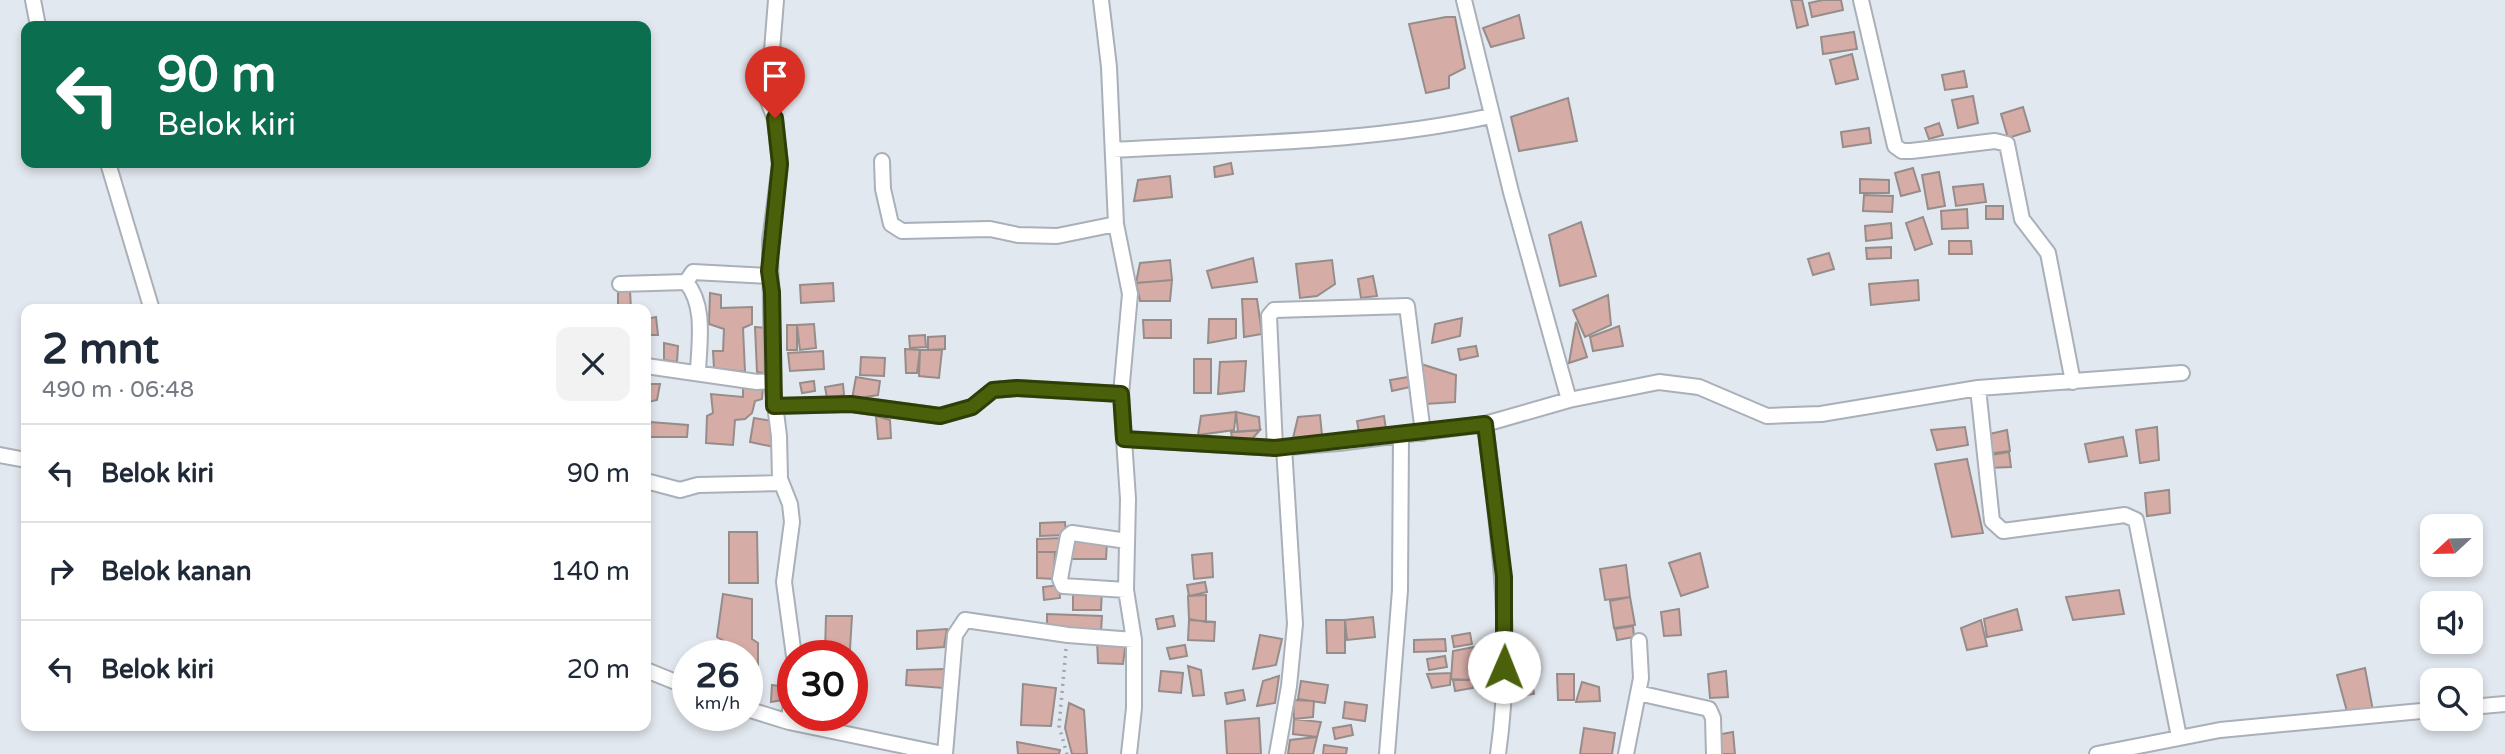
<!DOCTYPE html>
<html lang="id">
<head>
<meta charset="utf-8">
<style>
  body { margin:0; font-family:"Varela Round",sans-serif; background:#f2f2f3; color:#1f2937; height:100vh; display:flex; flex-direction:column; font-size:26px; white-space:nowrap }
  * { box-sizing:border-box; margin:0 }
  p { font-size:23px; color:#747a83 }
  .icon { flex:none; width:38px; height:38px; fill:none; stroke:currentColor; stroke-width:2; stroke-linecap:round; stroke-linejoin:round }
  .map { position:relative; flex:1; overflow:hidden }
  .panel { position:absolute; left:21px; top:304px; width:630px; height:427px; display:flex; flex-direction:column; background:#fff; border-radius:14px; box-shadow:0 4px 10px #0003 }
  .panel>* { flex:none }
  .guide { position:absolute; left:21px; top:21px; width:630px; height:147px; border-radius:14px; box-shadow:0 4px 10px #0003; background:#0b6e4f; color:#fff; overflow:hidden }
  .needle { width:46px; rotate:248deg }
  .buttons { position:absolute; left:2420px; top:514px; display:grid; gap:14px }
  .buttons a { display:grid; place-items:center; width:63px; height:63px; border-radius:14px; background:#fff; box-shadow:0 4px 10px #0003; font-size:35px }
  .speed { position:absolute; left:672px; top:640px; display:flex; gap:14px; font-size:35px; font-weight:700; text-align:center }
  .speed>* { display:grid; place-content:center; width:91px; height:91px; border-radius:50%; background:#fff; box-shadow:0 4px 10px #0003; line-height:1 }
  .speed small { font-size:18px; font-weight:400 }
  .speed .limit { border:10px solid #d22; background:#fff; color:#111 }
  .pin { position:absolute; display:grid; place-items:center; width:60px; height:60px; color:#fff; margin:-72px -30px; border-radius:50% 50% 50% 0; rotate:-45deg; box-shadow:0 0 7px #0007 }
  .pin .icon { rotate:45deg }
  .me { position:absolute; width:77px; margin:-38px; rotate:1deg; stroke-linejoin:round; filter:drop-shadow(0 0 5px #0008) }
  .turn { display:flex; align-items:center; gap:24px; height:147px; padding:0 21px; font-size:32px }
  .turn .icon { width:91px; height:91px; stroke-width:2.5 }
  .turn b { display:block; font-size:49px; line-height:60px }
  .round { display:grid; place-items:center; flex:none; width:74px; height:74px; border-radius:14px; background:#f2f2f3 }
  .summary { display:flex; align-items:center; justify-content:space-between; height:119px; padding:0 21px }
  h1 { font-size:42px; font-weight:800; line-height:52px }
  ul { padding:0; list-style:none }
  li { display:flex; align-items:center; gap:21px; height:98px; padding:0 21px; border-top:2px solid #e0e1e3 }
  li div { flex:1 }
  li b { display:block; font-size:26px }
  li em { font-style:normal }
  .map>svg:first-child { display:block }
  .building { fill:#d6aca6; stroke:#968d8b; stroke-width:2 }
  .lines { fill:none; stroke-linecap:round; stroke-linejoin:round }
  .minor-casing { stroke:#aab0b7; stroke-width:18 }
  .path { stroke:#a1a6ac; stroke-width:3.5; stroke-dasharray:2 5; stroke-linecap:butt }
  .minor { stroke:#fff; stroke-width:14 }
  .route-casing { stroke:#303e06; stroke-width:18 }
  .route { stroke:#4a600a; stroke-width:12 }
</style>
</head>
<body>
<div class="map">
<svg width="2505" height="754" viewBox="0 0 2505 754">
  <rect width="100%" height="100%" fill="#e2e8ef"/>
  <!-- building -->
  <path class="building" d="M1791 0H1802L1808 25 1797 28Z
    M1823 0H1841L1843 10 1812 17 1809 3Z
    M1519 15 1524 38 1491 47 1483 28Z
    M1446 17H1455L1465 68 1449 76V88L1426 93 1409 24Z
    M1854 32 1857 49 1823 54 1821 37Z
    M1852 54 1858 79 1836 84 1830 60Z
    M1964 71 1967 87 1945 90 1942 75Z
    M1973 96 1978 123 1958 128 1952 100Z
    M1568 98 1577 141 1519 151 1511 117Z
    M2023 107 2030 131 2008 138 2001 114Z
    M1939 123 1943 135 1929 139 1925 128Z
    M1869 128 1871 143 1843 147 1841 132Z
    M1231 163 1233 174 1215 177 1214 167Z
    M1913 168 1920 191 1901 196 1895 173Z
    M1939 172 1945 206 1928 209 1922 175Z
    M1170 176 1172 197 1134 201 1138 180Z
    M1860 179 1889 180V193H1860Z
    M1983 184 1986 202 1956 206 1953 187Z
    M1864 195 1893 196 1892 212 1863 211Z
    M1986 206H2003V219H1986Z
    M1967 209 1968 228 1942 229 1941 211Z
    M1923 217 1932 244 1915 250 1906 223Z
    M1581 222 1596 276 1560 286 1549 235Z
    M1891 223 1892 238 1866 241 1865 226Z
    M1949 241H1971L1972 254H1949Z
    M1891 247V258L1867 259 1866 248Z
    M1829 253 1834 269 1813 275 1808 259Z
    M1253 258 1257 282 1212 288 1207 271Z
    M1170 260 1172 280 1136 283 1140 263Z
    M1332 260 1335 284 1317 296 1300 298 1296 264Z
    M1373 276 1377 296 1361 298 1358 279Z
    M1172 280 1170 301H1140L1136 283Z
    M1918 280 1919 300 1871 305 1869 284Z
    M833 283 834 301 801 303 800 285Z
    M618 288 630 290 631 310H618Z
    M710 293 721 295V308L752 307V324L743 328 745 372 714 368 713 351H723L724 329 709 324Z
    M1608 295 1611 325 1585 337 1573 310Z
    M1242 299H1257L1262 334 1244 337Z
    M656 317 658 335H646V319Z
    M1462 318 1460 336 1432 343 1435 324Z
    M1209 319H1236V338L1208 343Z
    M1143 320H1171V338H1144Z
    M1576 322 1587 357 1569 363Z
    M814 324 816 348 800 350 797 325Z
    M787 325H797V350H787Z
    M1619 326 1623 346 1593 351 1590 337Z
    M755 327 767 328 768 374 757 372Z
    M925 335 926 347 910 348 909 336Z
    M945 336V349L928 350V337Z
    M664 343 678 346 677 362 664 360Z
    M1476 346 1478 356 1460 360 1458 349Z
    M905 349 920 350 917 373H906Z
    M920 350H942L939 378 919 376Z
    M823 351 824 369 790 371 788 353Z
    M861 357 885 358 884 376 860 375Z
    M1194 359H1211V393H1194Z
    M1246 361 1244 391 1218 394 1220 362Z
    M1421 364 1456 375 1455 402 1426 404Z
    M856 377 880 381 878 395 852 399Z
    M1408 377 1410 387 1392 391 1390 380Z
    M814 381 815 391 802 393 800 383Z
    M646 384H660L657 400 648 402 646 407Z
    M743 384 763 386 762 399 755 401 752 413 745 419 735 420 733 445 706 443 707 416 713 413 711 394 743 397Z
    M843 384 844 395 827 398 825 387Z
    M1236 412 1234 430 1198 435 1201 416Z
    M1236 412 1259 417 1260 430 1238 432Z
    M1320 415 1322 435 1293 438 1298 417Z
    M876 416 890 420 891 438 878 439Z
    M1384 416 1386 429 1359 432 1357 421Z
    M754 418 772 421 774 447 750 442Z
    M650 422 688 425 687 437H648Z
    M1965 427 1968 445 1937 450 1931 430Z
    M2157 427 2159 460 2140 463 2136 430Z
    M1260 430 1251 440 1233 443 1231 432Z
    M2007 430 2010 451 1987 454 1985 435Z
    M2123 437 2127 456 2089 462 2085 444Z
    M2009 452 2011 467 1987 468 1985 456Z
    M1967 459 1983 533 1952 537 1935 464Z
    M2169 490 2170 513 2147 516 2145 493Z
    M1065 522 1066 535 1040 536V523Z
    M729 532H757L758 583H729Z
    M1063 538V552H1037V539Z
    M1072 542H1107L1106 559H1072Z
    M1037 552H1055L1054 579 1037 578Z
    M1212 553 1213 577 1194 579 1192 555Z
    M1700 553 1708 587 1681 596 1669 563Z
    M1626 565 1630 597 1605 600 1600 569Z
    M1205 582 1207 592 1189 596 1187 585Z
    M1059 585 1060 598 1044 600 1043 587Z
    M1073 589H1102L1101 610H1073Z
    M2119 590 2124 614 2073 620 2066 597Z
    M723 594 752 599V639L758 643V665L747 663V656H725L724 641 717 637Z
    M1206 595V622L1189 619 1188 596Z
    M1630 597 1635 625 1614 628 1610 601Z
    M1679 609 1681 635 1664 636 1661 612Z
    M2017 609 2022 630 1987 637 1984 619Z
    M1047 614 1102 616 1101 631 1047 629Z
    M826 616H852L850 649 825 651Z
    M1173 616 1175 626 1158 629 1156 619Z
    M1373 617 1375 637 1347 640 1345 620Z
    M1189 620 1215 622 1214 641 1188 640Z
    M1326 620H1345V653H1327Z
    M1981 620 1987 646 1967 650 1961 628Z
    M1633 626 1634 637 1617 640 1615 629Z
    M947 629 944 647 917 649V631Z
    M1470 633 1472 644 1454 647 1452 636Z
    M1260 635 1282 639 1276 665 1253 669Z
    M1445 639 1446 651 1414 652V640Z
    M1097 640 1126 641 1123 664 1098 663Z
    M1185 645 1187 656 1170 659 1167 648Z
    M1474 647 1473 680 1451 679 1453 651Z
    M1445 656 1447 667 1429 670 1427 659Z
    M1188 666 1201 670 1204 695 1193 696Z
    M2365 668 2373 711 2348 715 2337 675Z
    M946 669 943 688 906 685 907 670Z
    M1161 671 1183 673 1181 693 1159 691Z
    M1726 671 1728 697 1710 698 1708 674Z
    M1451 673 1450 685 1432 688 1427 674Z
    M1557 674H1574V700H1558Z
    M1279 676 1275 703 1257 706 1263 681Z
    M1453 680H1473V688L1455 691Z
    M1301 681 1328 685 1325 703 1298 699Z
    M1532 681 1534 694 1508 697 1507 684Z
    M1582 682 1599 687 1600 701 1576 702Z
    M1023 684 1056 688 1051 726 1021 725Z
    M772 685 786 687 782 700 771 702Z
    M1243 690 1245 700 1227 704 1225 693Z
    M1293 700 1314 701 1313 717 1294 719Z
    M1345 702 1367 705 1365 721 1343 718Z
    M1069 703 1084 710 1087 754H1072L1065 728Z
    M1259 718 1261 754H1227L1225 721Z
    M1294 719 1321 722 1317 737 1293 734Z
    M1351 725 1353 735 1335 739 1333 728Z
    M1584 728 1615 733 1612 754H1580Z
    M1733 732 1735 754H1717L1716 735Z
    M1317 737 1313 754H1288L1290 740Z
    M1017 742 1060 750 1059 754H1018Z
    M1324 745 1347 748 1346 754H1323Z"/>
  <g class="lines">
    <!-- minor casing -->
    <g class="minor-casing">
      <path id="minor" d="M33 0 38 26
        M1101 0 1109 67 1116 224 1130 294 1121 394 1128 499 1126 590 1134 640V708L1129 754
        M1464 0 1511 192 1569 400
        M1861 0 1895 146 1902 151H1911L1995 141 2007 144 2022 219 2048 253 2073 382
        M1113 150C1239 143 1367 143 1491 116
        M882 161 883 189 891 224 902 231 990 229 1018 235 1057 236 1116 224
        M108 163 152 310
        M686 282 693 272 770 276
        M620 284 686 282C706 306 699 342 698 372
        M646 366 757 382 772 381 779 436 780 479 790 504 792 522 784 582 794 656
        M772 381 770 241 780 164 775 119 768 101 776 0
        M1978 388 1992 521 2003 531 2125 515 2136 520 2179 737
        M774 406 851 404 940 416 972 407 993 390 1017 388 1121 394
        M1485 424C1499 534 1514 643 1498 754
        M1124 439 1275 448 1339 443 1485 424 1569 400 1659 382 1699 387 1767 416 1821 414 1978 388 2182 373
        M1275 448 1269 316 1274 310 1407 306 1423 433
        M0 455 26 460
        M646 481 680 490 698 485 781 483
        M1126 590 1063 586 1060 579 1068 536 1072 533 1127 541
        M646 670 688 687
        M1638 693 1709 709 1713 718 1714 754
        M2471 707 2505 704
        M747 709 789 722 943 754
        M789 722 793 680
        M945 754 955 635 965 620 1068 635 1134 640
        M1277 754 1289 686 1295 624 1284 447
        M1387 754 1400 590 1401 435
        M1626 754 1641 678 1639 641
        M2097 754 2220 730 2432 710"/>
    </g>
    <!-- path -->
    <path class="path" d="M1066 649 1059 726 1067 754"/>
    <!-- minor -->
    <use href="#minor" class="minor"/>
  </g>
  <g class="lines">
    <!-- route casing -->
    <g class="route-casing">
      <path id="route" d="M775 118 780 164 769 271 772 292 774 406 851 404 940 416 972 407 993 390 1017 388 1121 394 1124 439 1275 448 1485 424 1504 577V667"/>
    </g>
    <!-- route -->
    <use href="#route" class="route"/>
  </g>
</svg>
<div class="buttons">
<a><svg class="needle" viewBox="-14 -14 28 28"><path d="M0-13l5 13h-10z" fill="#e53935"/><path d="M0 13l5-13h-10z" fill="#747a83"/></svg></a>
<a><svg class="icon" aria-label="sound" viewBox="0 0 24 24"><path d="M4 9h4l5-4v14l-5-4H4zM17 9q2 3 0 6"/></svg></a>
<a><svg class="icon" aria-label="search" viewBox="0 0 24 24"><circle cx="10" cy="10" r="6"/><path d="M15 15l6 6"/></svg></a>
</div>
<div class="speed"><div>26<small>km/h</small></div><div class="limit">30</div></div>
<div class="pin" style="left:775px;top:118px;background:#d93025"><svg class="icon" aria-label="arrive" viewBox="0 0 24 24"><path d="M6 21V4h12l-3 4 3 4H6"/></svg></div>
<svg class="me" style="left:1504px;top:667px" viewBox="-20 -20 40 40"><circle r="19" fill="#fff"/><path d="M0-13L10 11 0 6-10 11z" fill="#4a600a"/></svg>
<div class="guide">
<div class="turn"><svg class="icon" aria-label="left" viewBox="0 0 24 24"><path d="M17 20v-9H6M10 6l-5 5 5 5"/></svg><div><b>90 m</b>Belok kiri</div></div>
</div>
<section class="panel">
<div class="summary"><div><h1>2 mnt</h1><p>490 m · 06:48</p></div><a class="round"><svg class="icon" aria-label="close" viewBox="0 0 24 24"><path d="M6 6l12 12M18 6L6 18"/></svg></a></div>
<ul>
<li><svg class="icon" aria-label="left" viewBox="0 0 24 24"><path d="M17 20v-9H6M10 6l-5 5 5 5"/></svg><div><b>Belok kiri</b></div><em>90 m</em></li>
<li><svg class="icon" aria-label="right" viewBox="0 0 24 24"><path d="M7 20v-9h11M14 6l5 5-5 5"/></svg><div><b>Belok kanan</b></div><em>140 m</em></li>
<li><svg class="icon" aria-label="left" viewBox="0 0 24 24"><path d="M17 20v-9H6M10 6l-5 5 5 5"/></svg><div><b>Belok kiri</b></div><em>20 m</em></li>
</ul>
</section>
</div>
</body>
</html>
